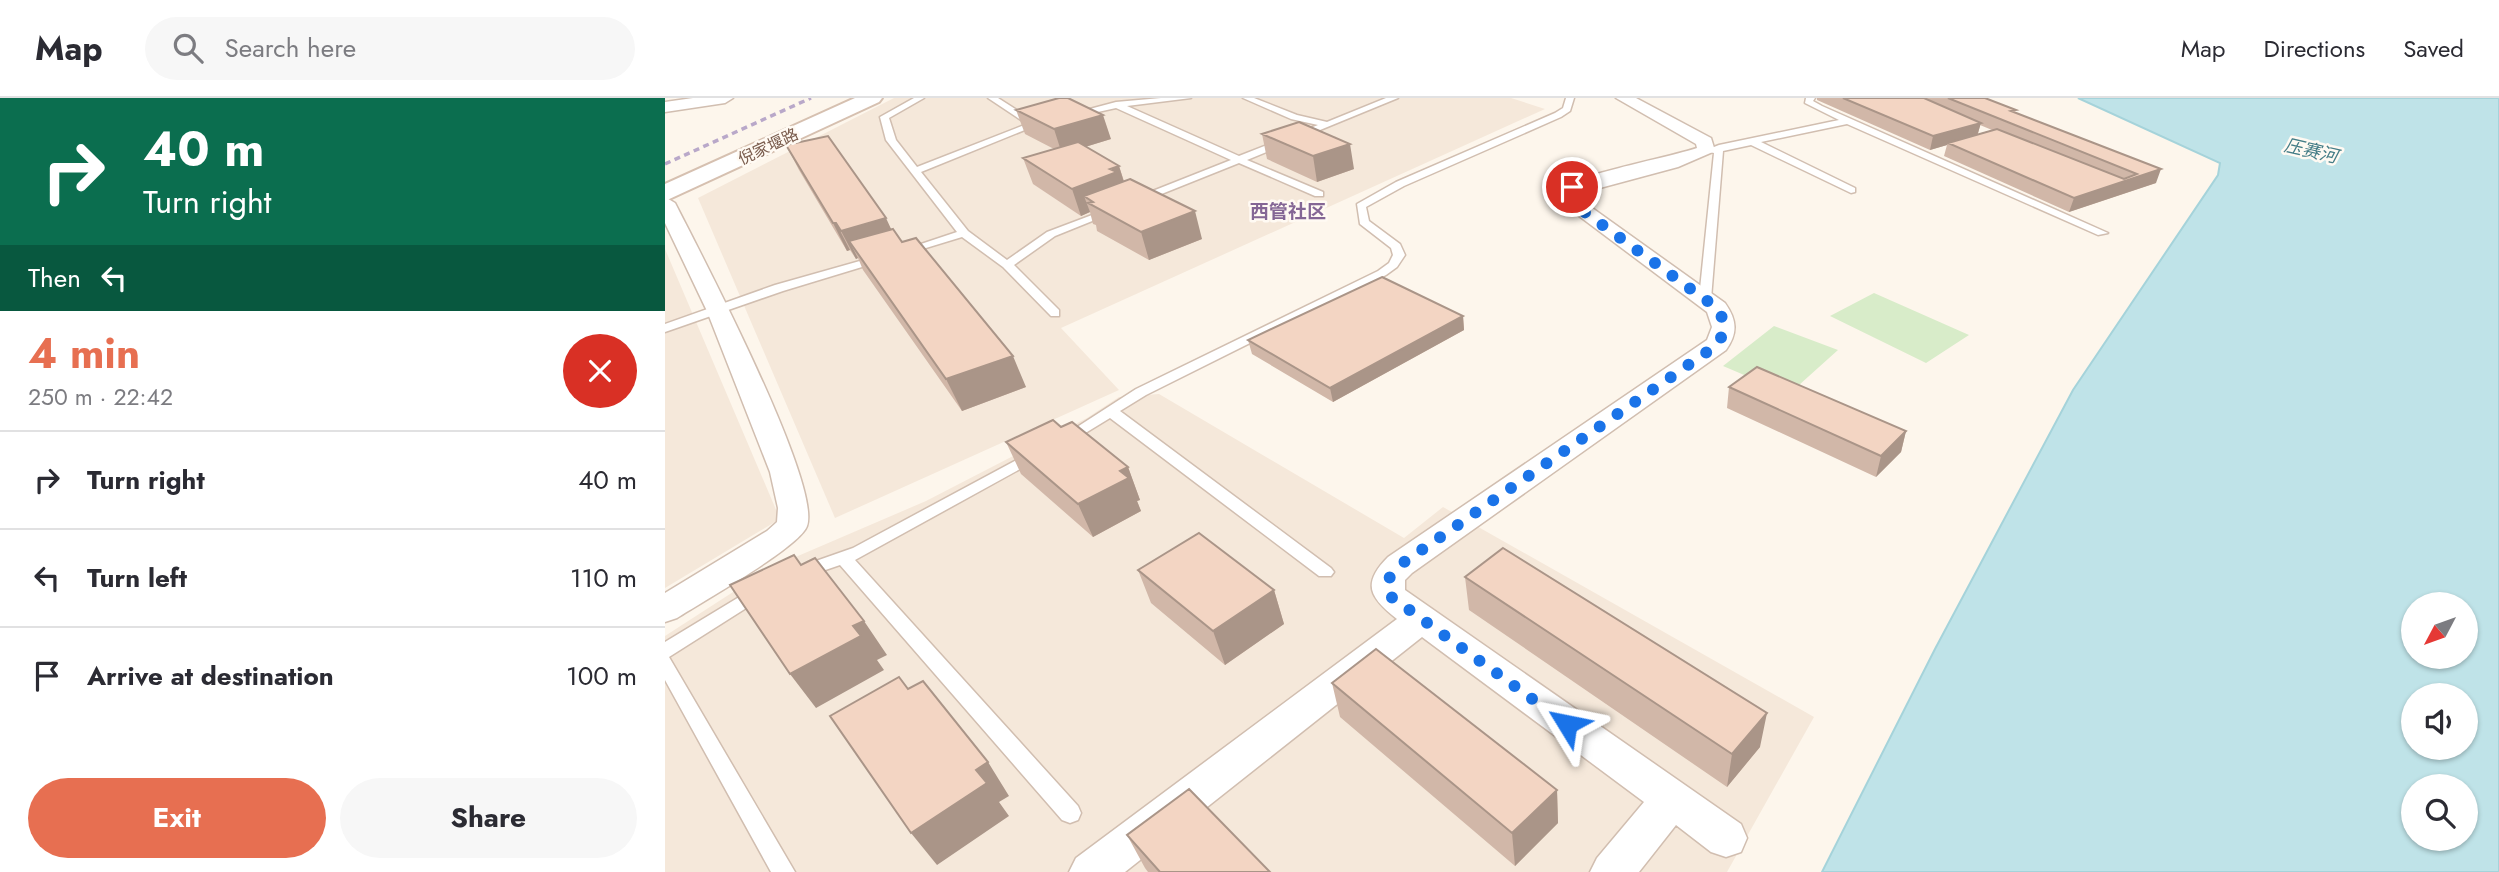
<!DOCTYPE html>
<html lang="en">
<head>
<meta charset="utf-8">
<style>
  body { margin:0; font-family:Jost,"Noto Sans SC",sans-serif; background:#f7f7f7; color:#2b2b33; height:100vh; display:flex; flex-direction:column; font-size:26px; white-space:nowrap }
  * { box-sizing:border-box; margin:0 }
  p { font-size:23px; color:#7c7c81 }
  .icon { flex:none; width:38px; height:38px; fill:none; stroke:currentColor; stroke-width:2; stroke-linecap:round; stroke-linejoin:round }
  .map { position:relative; flex:1; overflow:hidden }
  .panel { display:flex; flex-direction:column; background:#fff; width:665px }
  .panel>* { flex:none }
  .top-card { background:#0b6e4f; color:#fff; overflow:hidden }
  .needle { width:46px; rotate:229deg }
  .tools { position:absolute; left:1736px; top:494px; display:grid; gap:14px }
  .tools a { display:grid; place-items:center; width:77px; height:77px; border-radius:50%; background:#fff; box-shadow:0 2px 5px #0004; font-size:35px }
  .pin { position:absolute; display:grid; place-items:center; width:60px; height:60px; color:#fff; margin:-30px; border:4px solid #fff; border-radius:50%; box-shadow:0 2px 7px #0007 }
  .me { position:absolute; width:77px; margin:-38px; rotate:305deg; stroke-linejoin:round; filter:drop-shadow(0 0 5px #0008) }
  .turn { display:flex; align-items:center; gap:24px; height:147px; padding:0 28px; font-size:32px }
  .turn .icon { width:91px; height:91px; stroke-width:2.5 }
  .turn b { display:block; font-size:49px; line-height:60px }
  .then { display:flex; align-items:center; height:66px; padding:0 28px; background:#0003; gap:14px; font-size:26px }
  .round { display:grid; place-items:center; flex:none; width:74px; height:74px; border-radius:37px; background:#f7f7f7 }
  .summary { display:flex; align-items:center; justify-content:space-between; height:119px; padding:0 28px }
  h1 { font-size:42px; font-weight:700; line-height:52px; color:#e76f51 }
  .button { display:flex; gap:14px; margin-top:auto; padding:14px 28px }
  .button a { flex:1; height:80px; border-radius:42px; background:#e76f51; color:#fff; font-size:28px; font-weight:700; line-height:80px; text-align:center }
  .button a+a { background:#f7f7f7; color:#2b2b33 }
  ul { padding:0; list-style:none }
  li { display:flex; align-items:center; gap:21px; height:98px; padding:0 28px; border-top:2px solid #e1e1e2 }
  li div { flex:1 }
  li b { display:block; font-size:26px }
  li em { font-style:normal }
  header { display:flex; align-items:center; gap:42px; box-sizing:border-box; height:98px; padding:0 35px; background:#fff; border-bottom:2px solid #e1e1e2 }
  header strong { font-size:33px }
  nav { display:flex; gap:38px; margin-inline-start:auto; font-size:24px }
  .search { width:490px; height:63px; background:#f7f7f7; display:flex; align-items:center; gap:18px; box-sizing:border-box; padding:0 24px; border-radius:38px; color:#7c7c81; font-size:26px }
  main { display:flex; flex:1; min-height:0 }
  .map>svg:first-child { display:block }
  .residential { fill:#f5e8da }
  .green { fill:#d8ecc9 }
  .water { fill:#bfe3e8; stroke:#a5d3da; stroke-width:2; fill-rule:evenodd }
  .lines { fill:none; stroke-linecap:round; stroke-linejoin:round }
  .service-casing { stroke:#d1beb0; stroke-width:3 }
  .minor-casing { stroke:#d1beb0; stroke-width:3 }
  .secondary-casing { stroke:#d6c0b0; stroke-width:4 }
  .service { fill:#fff; fill-rule:evenodd }
  .minor { fill:#fff; fill-rule:evenodd }
  .secondary { fill:#fff; fill-rule:evenodd }
  .rail { stroke:#b9a8c9; stroke-width:3.5; stroke-dasharray:6 4.5; stroke-linecap:butt }
  .wall { fill:#d1b7a8; fill-rule:evenodd }
  .shaded-wall { fill:#aa9588 }
  .building { fill:#f3d5c3; stroke:#aa9588; stroke-width:2 }
  .route { stroke:#1a73e8; stroke-width:12; stroke-dasharray:0 21.6 }
  .labels { text-anchor:middle; stroke-width:5; stroke-linejoin:round; paint-order:stroke }
  .far-street-label { font-size:16px; fill:#7a5c4d; stroke:#fffaf3 }
  .far-water-label { font-size:18px; font-style:italic; fill:#437c86; stroke:#fffaf3 }
  .far-quarter-label { font-size:19px; font-weight:bold; fill:#846695; stroke:#fffaf3 }
</style>
</head>
<body>
<header>
<strong>Map</strong>
<div class="search"><svg class="icon" aria-label="search" viewBox="0 0 24 24"><circle cx="10" cy="10" r="6"/><path d="M15 15l6 6"/></svg>Search here</div>
<nav><a>Map</a><a>Directions</a><a>Saved</a></nav>
</header>
<main>
<section class="panel">
<div class="top-card">
<div class="turn"><svg class="icon" aria-label="right" viewBox="0 0 24 24"><path d="M7 20v-9h11M14 6l5 5-5 5"/></svg><div><b>40 m</b>Turn right</div></div>
<div class="then">Then<svg class="icon" aria-label="left" viewBox="0 0 24 24"><path d="M17 20v-9H6M10 6l-5 5 5 5"/></svg></div>
</div>
<div class="summary"><div><h1>4 min</h1><p>250 m · 22:42</p></div><a class="round" style="background:#d93025;color:#fff"><svg class="icon" aria-label="close" viewBox="0 0 24 24"><path d="M6 6l12 12M18 6L6 18"/></svg></a></div>
<ul>
<li><svg class="icon" aria-label="right" viewBox="0 0 24 24"><path d="M7 20v-9h11M14 6l5 5-5 5"/></svg><div><b>Turn right</b></div><em>40 m</em></li>
<li><svg class="icon" aria-label="left" viewBox="0 0 24 24"><path d="M17 20v-9H6M10 6l-5 5 5 5"/></svg><div><b>Turn left</b></div><em>110 m</em></li>
<li><svg class="icon" aria-label="arrive" viewBox="0 0 24 24"><path d="M6 21V4h12l-3 4 3 4H6"/></svg><div><b>Arrive at destination</b></div><em>100 m</em></li>
</ul>
<div class="button"><a>Exit</a><a>Share</a></div>
</section>
<div class="map">
<svg width="1834" height="774" viewBox="0 0 1834 774">
  <rect width="100%" height="100%" fill="#fdf6ec"/>
  <!-- residential -->
  <path class="residential" d="M229 0H846L880 11 396 230 454 292 170 420 33 100Z
    M0 151 115 421 0 490Z
    M494 296 739 440 778 409 1149 619 1062 774H0V538L105 470 261 403 422 320 454 299Z"/>
  <!-- green -->
  <path class="green" d="M1209 195 1304 237 1261 265 1165 218Z
    M1109 228 1173 252 1124 296 1058 268Z"/>
  <!-- water -->
  <path class="water" d="M1413 0H1834V774H1157L1270 551 1408 292 1553 77 1555 65ZM1748 506H1801V558H1748ZM1748 597H1801V649H1748ZM1748 688H1801V740H1748Z"/>
  <g class="lines">
    <!-- service casing -->
    <g class="service-casing">
      <path id="service" d="M249 0H259L224 20 231 42 252 69 362 26 323 0H333L369 23 378 20 382 23 256 74 303 133 342 162 382 134 443 111 452 113 390 138 349 167 394 212V218H386L338 169 297 139 238 157 232 154 292 134 221 42 215 19Z
        M496 0H526L462 8 574 58 653 27 626 21 578 0H589L632 17 662 24 721 0H733L582 62 658 94V98H650L574 65 474 105 470 104V100L566 62 451 10 410 19 406 16 451 4Z
        M901 0H909L905 13 896 19 739 88 701 109 704 123 735 146 740 157 732 169 721 177 481 297 455 313 666 470 669 474 666 478H654L445 320 404 345 399 347 392 342 471 291 713 173 724 165 728 157 726 150 695 126 692 106 731 84 890 15 898 10Z
        M1141 0H1150L1148 3 1157 8 1443 135 1433 137 1182 26 1096 44 1190 90V94L1186 95 1086 47 1058 53 1046 201 1040 205 1036 204 1034 201 1049 55 1039 53 1054 47 1174 22 1140 5Z
        M216 157 222 160 220 162 118 193 0 234V226L110 187Z
        M370 352 378 357 375 360 190 462 413 708 416 715 413 722 405 725 397 722 175 467 137 480 131 478 128 474 131 470 188 450Z
        M94 487 100 488 103 493 100 498 4 559 130 774H106L0 582V544Z"/>
    </g>
    <!-- minor casing -->
    <g class="minor-casing">
      <path id="minor" d="M28 0H68L60 5 0 14V4Z
        M951 0H971L1046 40 1050 53 1013 69 909 97 1060 205C1072 222 1073 235 1061 252L747 475 740 482V492L1076 726 1082 740 1076 754 1061 759 1046 754 1011 727 974 774H925L932 760 979 704 757 539 460 774H404L411 760 732 521C705 500 696 486 723 459L1042 242 1047 229 1042 214 886 97C900 78 1003 60 1032 50L1031 46Z
        M0 99 10 105C35 154 157 386 142 428 135 449 35 505 12 520L0 524V495L102 433 112 424 113 410 105 374 42 213 0 125Z"/>
    </g>
    <!-- secondary casing -->
    <g class="secondary-casing">
      <path id="secondary" d="M190 0H217L214 4 0 103V86Z"/>
    </g>
    <!-- service -->
    <use href="#service" class="service"/>
    <!-- minor -->
    <use href="#minor" class="minor"/>
    <!-- secondary -->
    <use href="#secondary" class="secondary"/>
    <!-- rail -->
    <path class="rail" d="M0 66 146 0"/>
  </g>
  <!-- wall -->
  <path class="wall" d="M1152 0H1320L1351 12 1350 15 1491 85 1404 114 1279 58 1282 47 1265 52 1152 2ZM1315 27 1327 32 1313 36Z
    M351 12 446 41 420 49 454 68 459 83 537 141 484 162 432 133 431 127 428 126 425 114 416 118 368 86 358 60 389 51 360 36Z
    M597 36 689 71 652 84 602 61Z
    M121 47 226 131 361 289 297 313 198 172 193 160 191 161 185 152 182 153 134 72Z
    M798 218 799 232 668 304 587 256 583 242Z
    M1064 289 1241 333 1236 354 1211 379 1062 310Z
    M396 329 463 369 475 402 472 403 476 413 428 439 356 376 341 344Z
    M473 472 609 492 619 526 560 567 486 505Z
    M800 479 1095 649 1062 689 804 512Z
    M667 585 892 692 893 725 850 768 675 619Z
    M462 737 605 774H483L480 770Z"/>
  <!-- shaded-wall -->
  <path class="shaded-wall" d="M438 17 446 41 397 56 389 31Z
    M1316 25 1312 38 1283 45 1282 47 1265 52 1268 38Z
    M685 46 689 71 652 84 648 58Z
    M454 68 462 94 428 104 419 98 425 114 416 118 407 91 445 71Z
    M1496 71 1491 85 1404 114 1409 100Z
    M530 113 537 141 484 162 476 134Z
    M221 120 234 148 184 143 193 160 191 161 176 133Z
    M168 125H171L185 152 182 153Z
    M798 218 799 232 668 304 665 290Z
    M348 258 361 289 297 313 281 281Z
    M1241 333 1236 354 1211 379 1216 358Z
    M463 369 475 402 472 403 476 413 428 439 413 406 455 373Z
    M609 492 619 526 560 567 548 533Z
    M199 523 222 557 212 562 219 572 151 610 125 576 188 528Z
    M1102 615 1095 649 1062 689 1067 656Z
    M323 664 344 698 334 704 344 718 272 767 246 735 311 672Z
    M892 692 893 725 850 768 847 735Z"/>
  <!-- building -->
  <path class="building" d="M394 0H403L438 17 389 31 351 12Z
    M1178 0H1259L1316 25 1268 38Z
    M1283 0H1320L1351 12 1346 13 1496 71 1409 100 1283 45 1332 31 1459 81 1472 76Z
    M634 24 685 46 648 58 597 36Z
    M163 38 221 120 176 133 171 125H168L121 47Z
    M413 44 454 68 445 71 452 74 407 91 358 60Z
    M465 81 530 113 476 134 423 105 428 104 419 98Z
    M228 131 237 144 251 140 348 258 281 281 184 143Z
    M717 179 798 218 665 290 583 242Z
    M1092 269 1241 333 1216 358 1064 289Z
    M388 322 396 329 407 324 463 369 455 373 464 380 413 406 341 344Z
    M534 435 609 492 548 533 473 472Z
    M838 450 1102 615 1067 656 800 479Z
    M129 457 136 467 150 460 199 523 188 528 196 538 125 576 65 487Z
    M711 551 892 692 847 735 667 585Z
    M234 579 243 591 258 583 323 664 311 672 322 685 246 735 165 618Z
    M524 691 605 774H495L462 737Z"/>
  <g class="lines">
    <!-- route -->
    <path class="route" d="M902 626 725 498C720 483 724 478 735 467L1052 247C1061 232 1061 225 1052 210L896 97 907 89"/>
  </g>
  <g class="labels">
    <!-- far-street labels -->
    <g class="far-street-label">
      <text transform="translate(103 48) rotate(-25)" y="6">倪家堰路</text>
    </g>
    <!-- far-water labels -->
    <g class="far-water-label">
      <text transform="translate(1646 53) rotate(13)" y="6">压赛河</text>
    </g>
    <!-- far-quarter labels -->
    <g class="far-quarter-label">
      <text x="623" y="120">西管社区</text>
    </g>
  </g>
</svg>
<div class="tools">
<a><svg class="needle" viewBox="-14 -14 28 28"><path d="M0-13l5 13h-10z" fill="#e53935"/><path d="M0 13l5-13h-10z" fill="#7c7c81"/></svg></a>
<a><svg class="icon" aria-label="sound" viewBox="0 0 24 24"><path d="M4 9h4l5-4v14l-5-4H4zM17 9q2 3 0 6"/></svg></a>
<a><svg class="icon" aria-label="search" viewBox="0 0 24 24"><circle cx="10" cy="10" r="6"/><path d="M15 15l6 6"/></svg></a>
</div>
<div class="pin" style="left:907px;top:89px;background:#d93025"><svg class="icon" aria-label="arrive" viewBox="0 0 24 24"><path d="M6 21V4h12l-3 4 3 4H6"/></svg></div>
<svg class="me" style="left:902px;top:626px" viewBox="-20 -20 40 40"><path d="M0-17L14 15 0 8-14 15z" fill="#1a73e8" stroke="#fff" stroke-width="4"/></svg>
</div>
</main>
</body>
</html>
